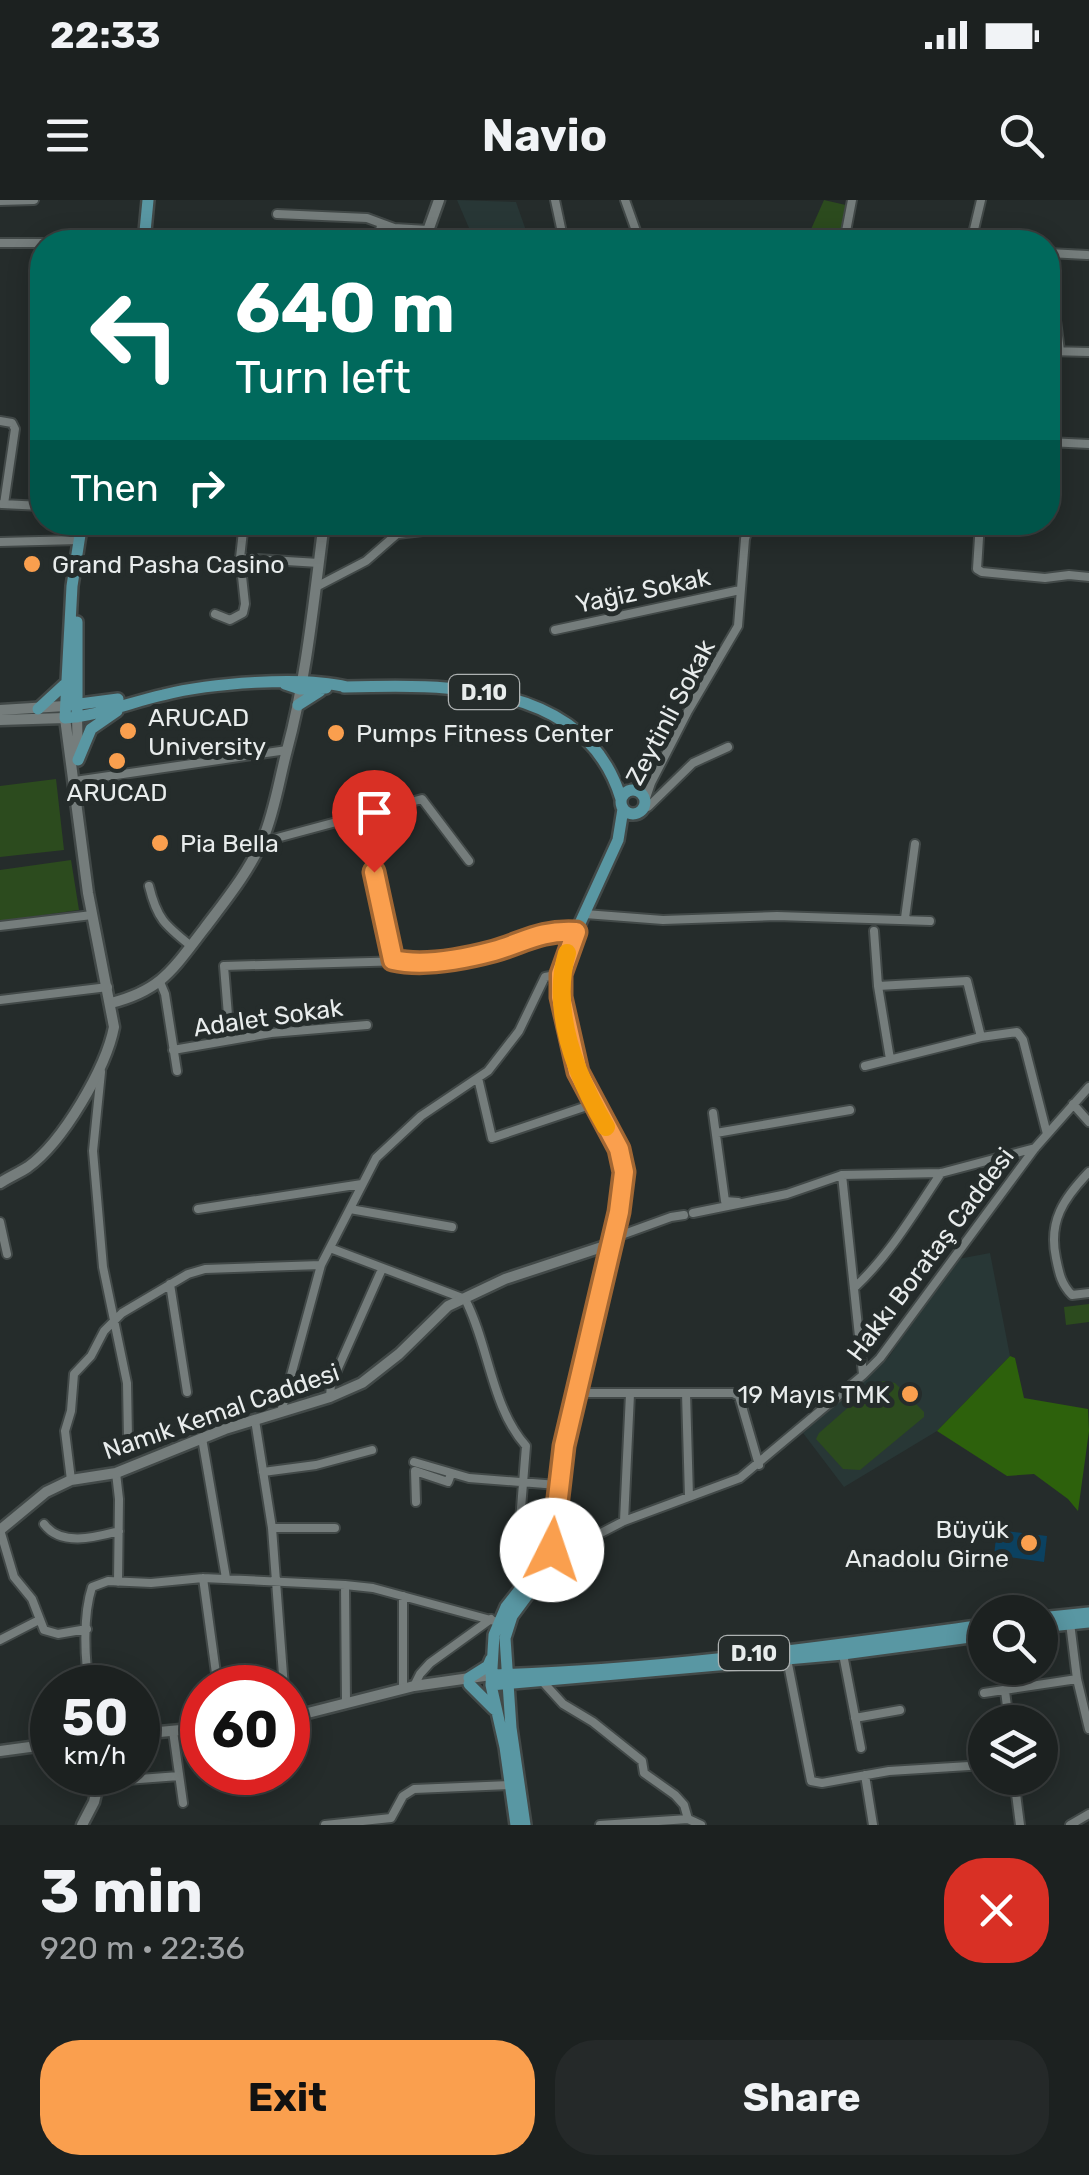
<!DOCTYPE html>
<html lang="en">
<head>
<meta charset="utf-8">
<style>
  body { margin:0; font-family:Rubik,sans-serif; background:#252929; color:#f1f3f6; height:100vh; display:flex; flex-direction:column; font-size:38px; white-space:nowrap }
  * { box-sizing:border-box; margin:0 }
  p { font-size:32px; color:#a0a3a5 }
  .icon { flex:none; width:55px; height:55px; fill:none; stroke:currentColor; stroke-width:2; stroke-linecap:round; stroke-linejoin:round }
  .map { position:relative; height:1625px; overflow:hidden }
  .sheet { display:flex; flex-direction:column; background:#1c2120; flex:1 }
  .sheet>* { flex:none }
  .guide { position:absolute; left:30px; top:30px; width:1030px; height:305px; border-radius:40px; box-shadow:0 5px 25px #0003,0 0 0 2px #3a3e3e; background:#00695c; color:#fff; overflow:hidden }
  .tools { position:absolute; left:968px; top:1395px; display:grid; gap:20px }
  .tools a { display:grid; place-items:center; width:90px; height:90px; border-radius:50%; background:#1c2120; box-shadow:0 5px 25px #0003,0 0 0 2px #3a3e3e; font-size:50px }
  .speed { position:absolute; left:30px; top:1465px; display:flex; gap:20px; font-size:50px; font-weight:700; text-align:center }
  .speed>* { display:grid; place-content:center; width:130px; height:130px; border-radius:50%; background:#1c2120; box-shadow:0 5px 25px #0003,0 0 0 2px #3a3e3e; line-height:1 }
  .speed small { font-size:25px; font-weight:400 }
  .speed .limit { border:15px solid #d22; background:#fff; color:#111 }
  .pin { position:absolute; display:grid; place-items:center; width:85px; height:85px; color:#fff; margin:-102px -42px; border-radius:50% 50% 50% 0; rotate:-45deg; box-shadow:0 0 10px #0007 }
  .pin .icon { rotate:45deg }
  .me { position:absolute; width:110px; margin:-55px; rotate:4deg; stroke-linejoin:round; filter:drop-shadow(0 0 8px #0008) }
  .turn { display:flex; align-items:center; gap:35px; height:210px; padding:0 40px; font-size:45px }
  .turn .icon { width:130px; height:130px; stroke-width:2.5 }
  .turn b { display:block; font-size:70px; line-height:85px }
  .then { display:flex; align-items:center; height:95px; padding:0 40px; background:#0003; gap:20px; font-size:38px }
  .round { display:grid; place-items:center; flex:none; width:105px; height:105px; border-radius:40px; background:#252929 }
  .head { display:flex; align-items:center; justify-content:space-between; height:170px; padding:0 40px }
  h1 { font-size:60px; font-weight:700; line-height:75px }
  .action { display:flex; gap:20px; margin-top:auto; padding:20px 40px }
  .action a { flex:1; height:115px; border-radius:40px; background:#fa9f4e; color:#111; font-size:40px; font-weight:700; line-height:115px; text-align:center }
  .action a+a { background:#252929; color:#f1f3f6 }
  .status { display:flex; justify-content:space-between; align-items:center; height:70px; padding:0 50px; background:#1c2120; direction:ltr }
  .status svg { height:28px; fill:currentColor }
  header { display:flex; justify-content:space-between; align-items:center; height:130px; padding:0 40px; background:#1c2120; font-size:45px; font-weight:700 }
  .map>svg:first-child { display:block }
  .built { fill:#283736 }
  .green { fill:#2c4b1e }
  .forest { fill:#2d610c }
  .water { fill:#0b4160 }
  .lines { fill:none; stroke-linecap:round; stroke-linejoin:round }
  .street-casing { stroke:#424948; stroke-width:12 }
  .secondary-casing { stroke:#424948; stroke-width:15 }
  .primary-casing { stroke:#424948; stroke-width:16 }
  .street { stroke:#757d7c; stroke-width:8 }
  .secondary { stroke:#757d7c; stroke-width:10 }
  .primary { stroke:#5997a3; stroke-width:11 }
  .route-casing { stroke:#a26733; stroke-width:25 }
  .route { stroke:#fa9f4e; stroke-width:18 }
  .slow { stroke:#f59e0b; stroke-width:18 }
  .poi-dot { fill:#fa9f4e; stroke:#252c2b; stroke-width:4 }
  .labels { text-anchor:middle; stroke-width:10; stroke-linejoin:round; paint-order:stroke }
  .shield { fill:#252c2b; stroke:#aeb2b2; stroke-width:2.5 }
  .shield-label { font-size:22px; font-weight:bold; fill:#e8ecec }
  .poi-label { font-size:25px; fill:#e8ecec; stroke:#252c2b; text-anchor:start }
  .street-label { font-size:25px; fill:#e8ecec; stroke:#252c2b }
</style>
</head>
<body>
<div class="status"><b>22:33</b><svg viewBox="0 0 49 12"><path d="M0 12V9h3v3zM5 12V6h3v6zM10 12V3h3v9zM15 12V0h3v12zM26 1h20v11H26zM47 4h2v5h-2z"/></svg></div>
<header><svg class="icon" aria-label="menu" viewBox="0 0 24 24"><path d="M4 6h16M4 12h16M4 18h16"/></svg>Navio<svg class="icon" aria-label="search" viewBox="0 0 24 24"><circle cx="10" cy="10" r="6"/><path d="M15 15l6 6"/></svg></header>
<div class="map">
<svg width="1089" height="1625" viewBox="0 0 1089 1625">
  <rect width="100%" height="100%" fill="#252c2b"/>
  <!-- built -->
  <path class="built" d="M457 0 516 2 530 42H475Z
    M990 1053 1010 1156 937 1231 844 1287 803 1233 889 1157 953 1060Z"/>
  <!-- green -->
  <path class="green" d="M824 0 850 6 841 42 808 36Z
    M56 579 64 650 0 657V586Z
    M71 660 79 710 0 721V670Z
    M1089 1104V1122L1066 1125 1064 1107Z
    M884 1181 895 1183 924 1212V1217L860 1270 843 1269 816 1239 819 1233 876 1183Z"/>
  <!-- forest -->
  <path class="forest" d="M1010 1156 1015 1158 1024 1198 1088 1209 1089 1231 1078 1311 1068 1299 1034 1274 1007 1276 937 1231Z"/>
  <!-- water -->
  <path class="water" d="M997 1330 1047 1336 1044 1362 994 1355Z"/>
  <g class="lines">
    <!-- street casing -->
    <g class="street-casing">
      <path id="street" d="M555 0 564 42
        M625 0 640 42
        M0 1 34 0
        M277 14 367 18 394 28 428 30
        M377 42 381 26
        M844 42 852 0
        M971 42 981 0
        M0 43H42
        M1048 53 1087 55
        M1048 108 1055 113 1060 151
        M1048 151 1089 152
        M0 221 12 223 15 229 4 304
        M1048 242 1089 244
        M2 304 42 306
        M980 322 977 369 982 372 1045 378 1069 375 1089 377
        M0 342 79 340
        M240 358 319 363
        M316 387 366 361 397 334 499 322
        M215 414 230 420 243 413 245 404 240 358 244 322
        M555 430 740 390
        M75 581 287 550
        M638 592 651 583
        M644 604 651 583 688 511 738 426 745 339 750 322
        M643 607H648L693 563 728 547
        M262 642 422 599 469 661
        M374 672 393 760
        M149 686C157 719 165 725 191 746
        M585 714 663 720 777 716 930 721
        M905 718 915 644
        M0 726 92 715
        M874 731 878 786 890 859
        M160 782 165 794 177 871
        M878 786 967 781 981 837
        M0 800 108 787
        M230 840 224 766 441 760 499 749 513 742 557 731 576 732
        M173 850 271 833 367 825
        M865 866 981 837 1017 832 1023 840 1047 934
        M101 872 93 951 103 1067 127 1183 128 1238
        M478 878 492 938 593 904
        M1073 904 1089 922
        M713 913 725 1001 738 1002
        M716 933 850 910
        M1089 972C1064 998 1048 1021 1056 1058 1059 1073 1061 1084 1072 1095L1089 1093
        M842 975 863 1174
        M198 1009 362 984
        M350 1009 452 1027
        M693 1013 787 994 842 975 941 973 1035 948
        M0 1022 7 1054
        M613 1038 671 1017 684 1015
        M330 1048 465 1099C489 1145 491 1207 526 1246L518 1346 525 1357 539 1367
        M170 1084 187 1192
        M854 1088C889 1056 914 1013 941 973
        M575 1193H733L739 1196 759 1265
        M686 1193 689 1297
        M330 1197 331 1184 382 1069
        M281 1212 321 1065 376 958 421 916 488 871 519 831 545 777 561 774
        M255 1220 272 1328 284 1488
        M202 1238 226 1378
        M414 1262 469 1278 557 1285
        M263 1272 316 1265 372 1250
        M116 1273 119 1299 118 1382
        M71 1280 65 1231 71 1211 74 1174 91 1156 104 1131 122 1113 188 1074 205 1069 321 1065
        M416 1302 415 1271 448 1282 451 1274
        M624 1321 630 1194
        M44 1324C61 1347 96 1337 119 1331
        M272 1328H335
        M0 1330 14 1377 32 1399 44 1430 58 1434 87 1429
        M551 1359 624 1321 740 1278 863 1175 880 1158 1035 948 1089 887
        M552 1370 575 1349
        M203 1378 218 1488
        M345 1385 346 1503
        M403 1396V1489
        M1070 1423 1077 1479 1089 1529
        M0 1440 39 1420
        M843 1454 861 1548
        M787 1459 811 1581 822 1583 889 1571 985 1565
        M543 1482 563 1504 593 1522 642 1561 644 1573 675 1595 684 1605 688 1619
        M414 1486 420 1474 430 1463 491 1419
        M90 1488C84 1460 83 1414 92 1387L108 1381 151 1383 203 1378 345 1385 373 1388 498 1422
        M1005 1491 1009 1522
        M984 1493 1077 1479
        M855 1518 900 1510
        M173 1531 183 1603
        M865 1575 873 1625
        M1014 1578 1020 1625
        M100 1582 179 1576
        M325 1625 391 1618 403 1596 414 1589 510 1585
        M600 1625 688 1619 701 1625
        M1070 1625 1089 1614"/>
    </g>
    <!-- secondary casing -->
    <g class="secondary-casing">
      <path id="secondary" d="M424 42 439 0
        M0 510 65 506
        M77 517 78 556
        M0 520 65 518 88 693 114 827C106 868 63 942 28 967 19 973 9 977 0 983
        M111 803C162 790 173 769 204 729 225 701 249 672 263 639 275 610 279 580 287 550 307 476 314 398 324 322
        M0 1330 46 1292 71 1280 116 1273 225 1229 330 1197 362 1183 399 1154 448 1106 505 1079 611 1044
        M288 1518 414 1486 491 1475
        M138 1534 202 1528
        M0 1551 52 1544
        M82 1625 94 1602 101 1572"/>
    </g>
    <!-- primary casing -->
    <g class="primary-casing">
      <path id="primary" d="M144 42 148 0
        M82 322 72 386 65 518C98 516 131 502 163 495 210 483 301 476 347 487
        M285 484 300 489 326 488
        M344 487C445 484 586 481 621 599
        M72 505 118 499
        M298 505 320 491
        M38 509 64 485
        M77 517V422
        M78 560 91 529 117 511
        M621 602a12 12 0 1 1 24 0a12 12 0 1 1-24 0Z
        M1040 1418 1089 1413
        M1040 1427 1089 1422
        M491 1475C656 1471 821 1447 985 1425
        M469 1478 488 1466 491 1459
        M469 1484 494 1509
        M491 1485 843 1454 985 1435
        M516 1625 505 1547 491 1485 494 1435 506 1407 551 1350
        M525 1625 511 1528 505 1438 512 1416 552 1362 557 1285 563 1246 619 1012 623 972 619 949 578 872 561 797V774L576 732 618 640 623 609"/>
    </g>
    <!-- street -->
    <use href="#street" class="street"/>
    <!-- secondary -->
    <use href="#secondary" class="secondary"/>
    <!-- primary -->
    <use href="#primary" class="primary"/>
  </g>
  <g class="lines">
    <!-- route casing -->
    <g class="route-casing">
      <path id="route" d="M374 672 393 760C424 767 464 759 494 751 525 742 540 730 576 732L561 774V797L578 872 619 949 624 972 619 1012 564 1246 552 1350"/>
    </g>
    <!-- route -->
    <use href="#route" class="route"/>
    <!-- slow -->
    <path class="slow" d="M567 753C550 811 577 877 606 927"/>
  </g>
  <!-- markers -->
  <g class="poi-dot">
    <circle cx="32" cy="364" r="10"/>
    <circle cx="128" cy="531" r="10"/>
    <circle cx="336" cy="533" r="10"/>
    <circle cx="117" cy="561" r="10"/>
    <circle cx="160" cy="643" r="10"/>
    <circle cx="910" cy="1194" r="10"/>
    <circle cx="1029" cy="1343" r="10"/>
  </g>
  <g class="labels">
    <!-- shield labels -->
    <g class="shield">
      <rect x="449" y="475" width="70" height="34" rx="8"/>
      <rect x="719" y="1436" width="70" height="34" rx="8"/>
    </g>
    <g class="shield-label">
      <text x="484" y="500">D.10</text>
      <text x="754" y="1461">D.10</text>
    </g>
    <!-- poi labels -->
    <g class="poi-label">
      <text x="52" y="373">Grand Pasha Casino</text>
      <text x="148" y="526">ARUCAD<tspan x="148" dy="29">University</tspan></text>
      <text x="356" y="542">Pumps Fitness Center</text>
      <text x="117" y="601" text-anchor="middle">ARUCAD</text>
      <text x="180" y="652">Pia Bella</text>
      <text x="890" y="1203" text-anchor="end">19 Mayıs TMK</text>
      <text x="1009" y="1338" text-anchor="end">Büyük<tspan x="1009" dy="29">Anadolu Girne</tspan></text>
    </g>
    <!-- street labels -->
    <g class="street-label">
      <text transform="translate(643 390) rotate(-12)" y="9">Yağiz Sokak</text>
      <text transform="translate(670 512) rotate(-62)" y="9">Zeytinli Sokak</text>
      <text transform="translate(268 817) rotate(-8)" y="9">Adalet Sokak</text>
      <text transform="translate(930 1054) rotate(-53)" y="9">Hakkı Borataş Caddesi</text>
      <text transform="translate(221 1211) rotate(-19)" y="9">Namık Kemal Caddesi</text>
    </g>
  </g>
</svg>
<div class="tools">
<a><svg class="icon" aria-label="search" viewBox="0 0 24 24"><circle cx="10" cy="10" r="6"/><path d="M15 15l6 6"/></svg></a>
<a><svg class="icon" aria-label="layers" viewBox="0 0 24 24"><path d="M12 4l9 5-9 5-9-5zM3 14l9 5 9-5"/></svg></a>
</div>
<div class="speed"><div>50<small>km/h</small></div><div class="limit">60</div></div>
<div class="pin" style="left:374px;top:672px;background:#d93025"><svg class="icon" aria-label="arrive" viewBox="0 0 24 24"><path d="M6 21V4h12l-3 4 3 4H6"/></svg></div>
<svg class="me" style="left:552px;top:1350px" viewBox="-20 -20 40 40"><circle r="19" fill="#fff"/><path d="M0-13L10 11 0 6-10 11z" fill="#fa9f4e"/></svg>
<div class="guide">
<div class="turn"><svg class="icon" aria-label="left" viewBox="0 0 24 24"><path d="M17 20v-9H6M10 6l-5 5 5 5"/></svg><div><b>640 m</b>Turn left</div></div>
<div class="then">Then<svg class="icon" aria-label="right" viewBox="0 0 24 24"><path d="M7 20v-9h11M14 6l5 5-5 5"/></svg></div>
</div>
</div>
<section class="sheet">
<div class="head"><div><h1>3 min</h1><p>920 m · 22:36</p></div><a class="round" style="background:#d93025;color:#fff"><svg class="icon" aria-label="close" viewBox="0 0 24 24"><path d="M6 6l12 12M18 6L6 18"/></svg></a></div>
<div class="action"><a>Exit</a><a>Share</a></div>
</section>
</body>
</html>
